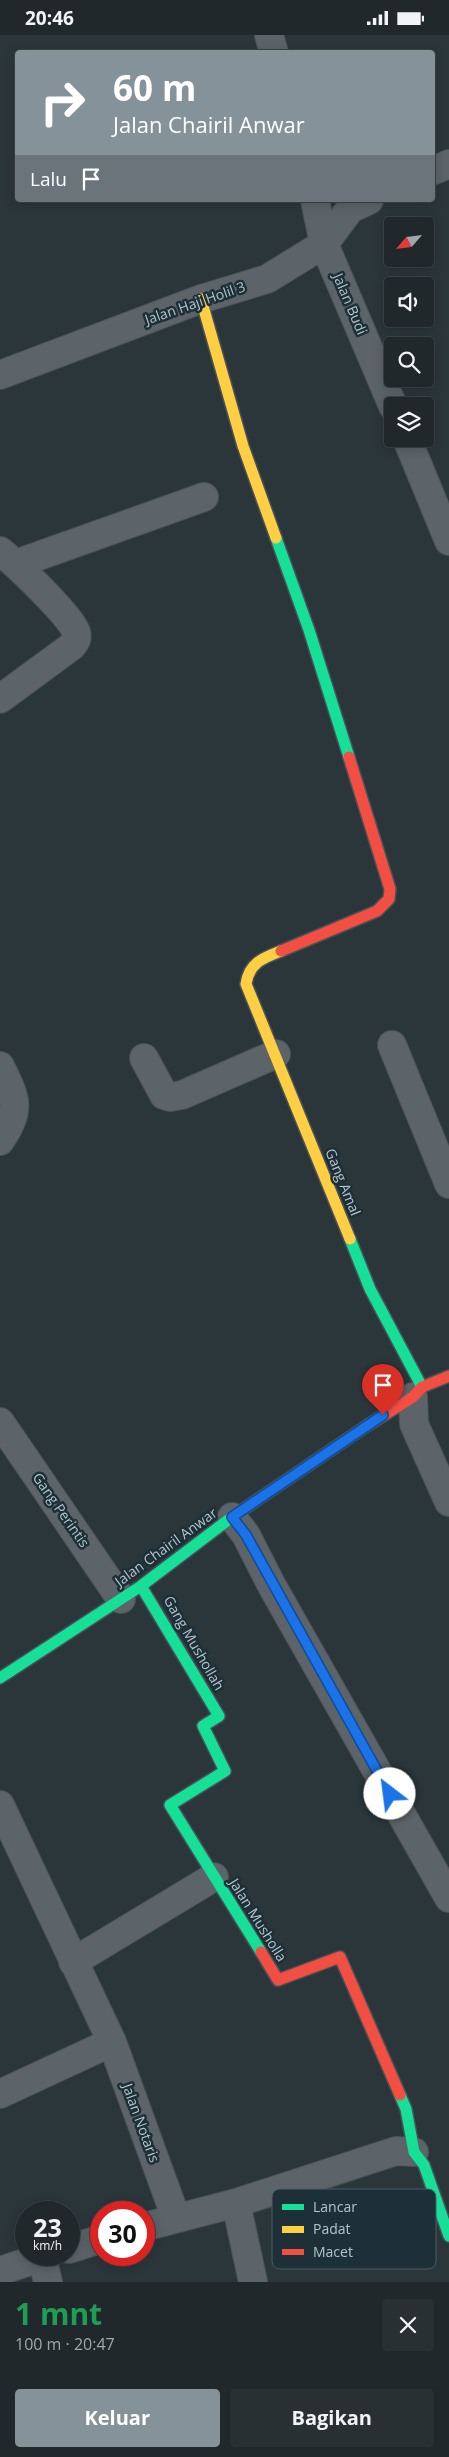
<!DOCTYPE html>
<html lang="id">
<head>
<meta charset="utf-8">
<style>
  body { margin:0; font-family:"Open Sans",sans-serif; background:#283034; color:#f1f3f6; height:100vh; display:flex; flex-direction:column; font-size:19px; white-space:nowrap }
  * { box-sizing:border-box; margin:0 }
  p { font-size:16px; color:#a2a6a9 }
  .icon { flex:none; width:28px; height:28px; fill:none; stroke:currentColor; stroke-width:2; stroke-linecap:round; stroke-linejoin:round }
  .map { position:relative; height:2247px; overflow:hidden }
  .panel { display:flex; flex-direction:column; background:#20282c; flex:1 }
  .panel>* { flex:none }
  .top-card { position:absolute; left:15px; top:15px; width:420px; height:152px; border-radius:5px; box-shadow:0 2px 12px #0003,0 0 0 1px #3d4448; background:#859299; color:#fff; overflow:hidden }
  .needle { width:32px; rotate:242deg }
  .tools { position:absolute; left:384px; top:182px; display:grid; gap:10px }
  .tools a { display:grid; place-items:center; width:50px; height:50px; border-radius:5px; background:#20282c; box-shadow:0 2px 12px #0003,0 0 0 1px #3d4448; font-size:25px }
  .speed { position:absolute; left:15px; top:2166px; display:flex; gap:10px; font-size:25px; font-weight:700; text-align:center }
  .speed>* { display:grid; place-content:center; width:65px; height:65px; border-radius:50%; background:#20282c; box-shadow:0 2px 12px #0003,0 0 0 1px #3d4448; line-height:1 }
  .speed small { font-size:12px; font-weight:400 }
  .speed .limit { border:8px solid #d22; background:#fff; color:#111 }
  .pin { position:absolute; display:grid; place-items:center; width:42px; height:42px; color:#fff; margin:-51px -21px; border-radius:50% 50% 50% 0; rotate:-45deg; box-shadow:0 0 5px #0007 }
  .pin .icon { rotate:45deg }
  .me { position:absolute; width:55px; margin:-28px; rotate:330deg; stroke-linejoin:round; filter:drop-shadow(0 0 4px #0008) }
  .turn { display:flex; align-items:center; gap:18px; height:105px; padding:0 15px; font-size:22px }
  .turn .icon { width:65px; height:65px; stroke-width:2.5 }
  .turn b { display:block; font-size:35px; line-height:42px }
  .then { display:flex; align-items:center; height:48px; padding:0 15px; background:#0003; gap:10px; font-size:19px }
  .round { display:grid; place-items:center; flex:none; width:52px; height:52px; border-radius:5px; background:#283034 }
  .overview { display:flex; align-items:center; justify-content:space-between; height:85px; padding:0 15px }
  h1 { font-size:30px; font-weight:700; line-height:38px; color:#1e9e55 }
  .button { display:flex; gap:10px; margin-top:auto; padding:10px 15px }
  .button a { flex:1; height:58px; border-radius:5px; background:#859299; color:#fff; font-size:20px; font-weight:700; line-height:58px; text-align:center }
  .button a+a { background:#283034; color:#f1f3f6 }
  .status { display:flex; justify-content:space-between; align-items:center; height:35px; padding:0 25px; background:#20282c; direction:ltr }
  .status svg { height:14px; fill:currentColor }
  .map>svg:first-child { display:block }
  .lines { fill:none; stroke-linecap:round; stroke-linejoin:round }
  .street-casing { stroke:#495258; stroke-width:30 }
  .fast-casing { stroke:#495258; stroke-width:14 }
  .slow-casing { stroke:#495258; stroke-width:14 }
  .jam-casing { stroke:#495258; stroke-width:14 }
  .street { stroke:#5c6469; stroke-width:28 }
  .fast { stroke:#16e098; stroke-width:11 }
  .slow { stroke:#ffcf43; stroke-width:11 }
  .jam { stroke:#f24e42; stroke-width:11 }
  .route-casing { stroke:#114b97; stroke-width:12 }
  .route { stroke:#1a73e8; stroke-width:9 }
  .labels { text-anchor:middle; stroke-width:5; stroke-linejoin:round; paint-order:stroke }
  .street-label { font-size:14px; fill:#b5c4cc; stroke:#1d2f37 }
  .key { fill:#1d2f37; stroke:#4b5c64; stroke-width:1 }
  .key-label { font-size:14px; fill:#b5c4cc }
</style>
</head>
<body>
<div class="status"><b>20:46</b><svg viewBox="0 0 49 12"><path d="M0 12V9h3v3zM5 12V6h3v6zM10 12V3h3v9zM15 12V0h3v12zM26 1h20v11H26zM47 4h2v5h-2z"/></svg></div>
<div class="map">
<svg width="449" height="2247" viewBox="0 0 449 2247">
  <rect width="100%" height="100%" fill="#2b363b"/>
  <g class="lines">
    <!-- street casing -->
    <g class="street-casing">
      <path id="street" d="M269 0 274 18
        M432 136 449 129
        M315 165 324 209 393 371
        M0 340 201 264 267 244 324 209 350 174 369 165
        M407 404 449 506
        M0 516C16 529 70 580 76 597 78 603 76 606 72 611L0 664
        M16 529 204 462
        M392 1010 449 1149
        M144 1023 164 1060 170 1062 182 1060 276 1019
        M0 1031C16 1064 22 1073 0 1106
        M413 1362 414 1389 449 1467
        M0 1387 121 1564
        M232 1482 246 1500 272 1551 449 1863
        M0 1770 112 2007 176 2183
        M73 1927 214 1842
        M0 2059 112 2007
        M236 2168 253 2247
        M144 2192 236 2168 396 2116 414 2117
        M69 2214 101 2204
        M42 2222 48 2247
        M0 2236 48 2220"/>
    </g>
    <!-- fast casing -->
    <g class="fast-casing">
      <path id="fast" d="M276 503 309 595 349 722
        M350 1204 370 1254 422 1352
        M141 1551 219 1681 203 1691 225 1736 170 1770 261 1917
        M0 1643 141 1551 232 1482 368 1390
        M400 2060 406 2074 414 2117 424 2130 449 2201"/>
    </g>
    <!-- slow casing -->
    <g class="slow-casing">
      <path id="slow" d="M201 264 243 411 276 503
        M281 916C263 923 249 928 246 949L350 1204"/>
    </g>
    <!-- jam casing -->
    <g class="jam-casing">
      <path id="jam" d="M281 916 377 876 389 864 390 854 349 722
        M368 1390 413 1362 422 1352 449 1341
        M261 1917 278 1945 340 1922 400 2060"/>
    </g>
    <!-- street -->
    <use href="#street" class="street"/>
    <!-- fast -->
    <use href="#fast" class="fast"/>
    <!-- slow -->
    <use href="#slow" class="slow"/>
    <!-- jam -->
    <use href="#jam" class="jam"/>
  </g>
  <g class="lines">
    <!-- route casing -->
    <g class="route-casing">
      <path id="route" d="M383 1380 232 1482 246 1500 390 1759"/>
    </g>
    <!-- route -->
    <use href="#route" class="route"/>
  </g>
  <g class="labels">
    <!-- street labels -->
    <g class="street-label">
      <text transform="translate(195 268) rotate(-19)" y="5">Jalan Haji Holil 3</text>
      <text transform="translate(350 269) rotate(67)" y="5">Jalan Budi</text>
      <text transform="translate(343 1147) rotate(68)" y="5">Gang Amal</text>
      <text transform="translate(61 1475) rotate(55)" y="5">Gang Perintis</text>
      <text transform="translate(166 1512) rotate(-36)" y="5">Jalan Chairil Anwar</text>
      <text transform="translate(194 1608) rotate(60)" y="5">Gang Mushollah</text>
      <text transform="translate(258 1885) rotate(58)" y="5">Jalan Musholla</text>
      <text transform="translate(141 2088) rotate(70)" y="5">Jalan Notaris</text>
    </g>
  </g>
  <!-- legend -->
  <rect x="272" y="2154" width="164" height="80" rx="8" class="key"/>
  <rect x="282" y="2169" width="22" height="6" fill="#16e098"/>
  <rect x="282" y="2191" width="22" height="7" fill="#ffcf43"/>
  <rect x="282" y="2214" width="22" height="6" fill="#f24e42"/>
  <g class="key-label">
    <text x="313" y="2177">Lancar</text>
    <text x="313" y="2199">Padat</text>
    <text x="313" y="2222">Macet</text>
  </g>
</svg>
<div class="tools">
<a><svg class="needle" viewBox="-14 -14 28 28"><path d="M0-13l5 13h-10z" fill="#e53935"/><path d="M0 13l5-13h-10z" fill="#a2a6a9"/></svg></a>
<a><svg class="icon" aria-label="sound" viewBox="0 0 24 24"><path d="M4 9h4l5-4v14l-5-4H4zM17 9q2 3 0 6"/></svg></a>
<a><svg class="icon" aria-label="search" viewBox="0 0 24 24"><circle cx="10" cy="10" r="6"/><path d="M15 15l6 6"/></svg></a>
<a><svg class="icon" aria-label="layers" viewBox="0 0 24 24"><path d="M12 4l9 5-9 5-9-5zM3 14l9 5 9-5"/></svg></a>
</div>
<div class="speed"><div>23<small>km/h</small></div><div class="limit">30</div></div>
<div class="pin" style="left:383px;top:1380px;background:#d93025"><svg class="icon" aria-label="arrive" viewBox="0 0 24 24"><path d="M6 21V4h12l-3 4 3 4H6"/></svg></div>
<svg class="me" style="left:390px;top:1759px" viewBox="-20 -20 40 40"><circle r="19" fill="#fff"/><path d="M0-13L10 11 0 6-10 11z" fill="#1a73e8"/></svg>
<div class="top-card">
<div class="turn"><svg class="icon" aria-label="right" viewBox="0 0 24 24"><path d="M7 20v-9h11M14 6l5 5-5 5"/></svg><div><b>60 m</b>Jalan Chairil Anwar</div></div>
<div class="then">Lalu<svg class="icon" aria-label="arrive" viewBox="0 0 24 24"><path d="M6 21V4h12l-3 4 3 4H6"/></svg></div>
</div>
</div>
<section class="panel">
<div class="overview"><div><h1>1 mnt</h1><p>100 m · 20:47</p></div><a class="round"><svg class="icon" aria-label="close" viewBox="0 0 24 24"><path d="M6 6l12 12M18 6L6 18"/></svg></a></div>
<div class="button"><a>Keluar</a><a>Bagikan</a></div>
</section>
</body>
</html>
